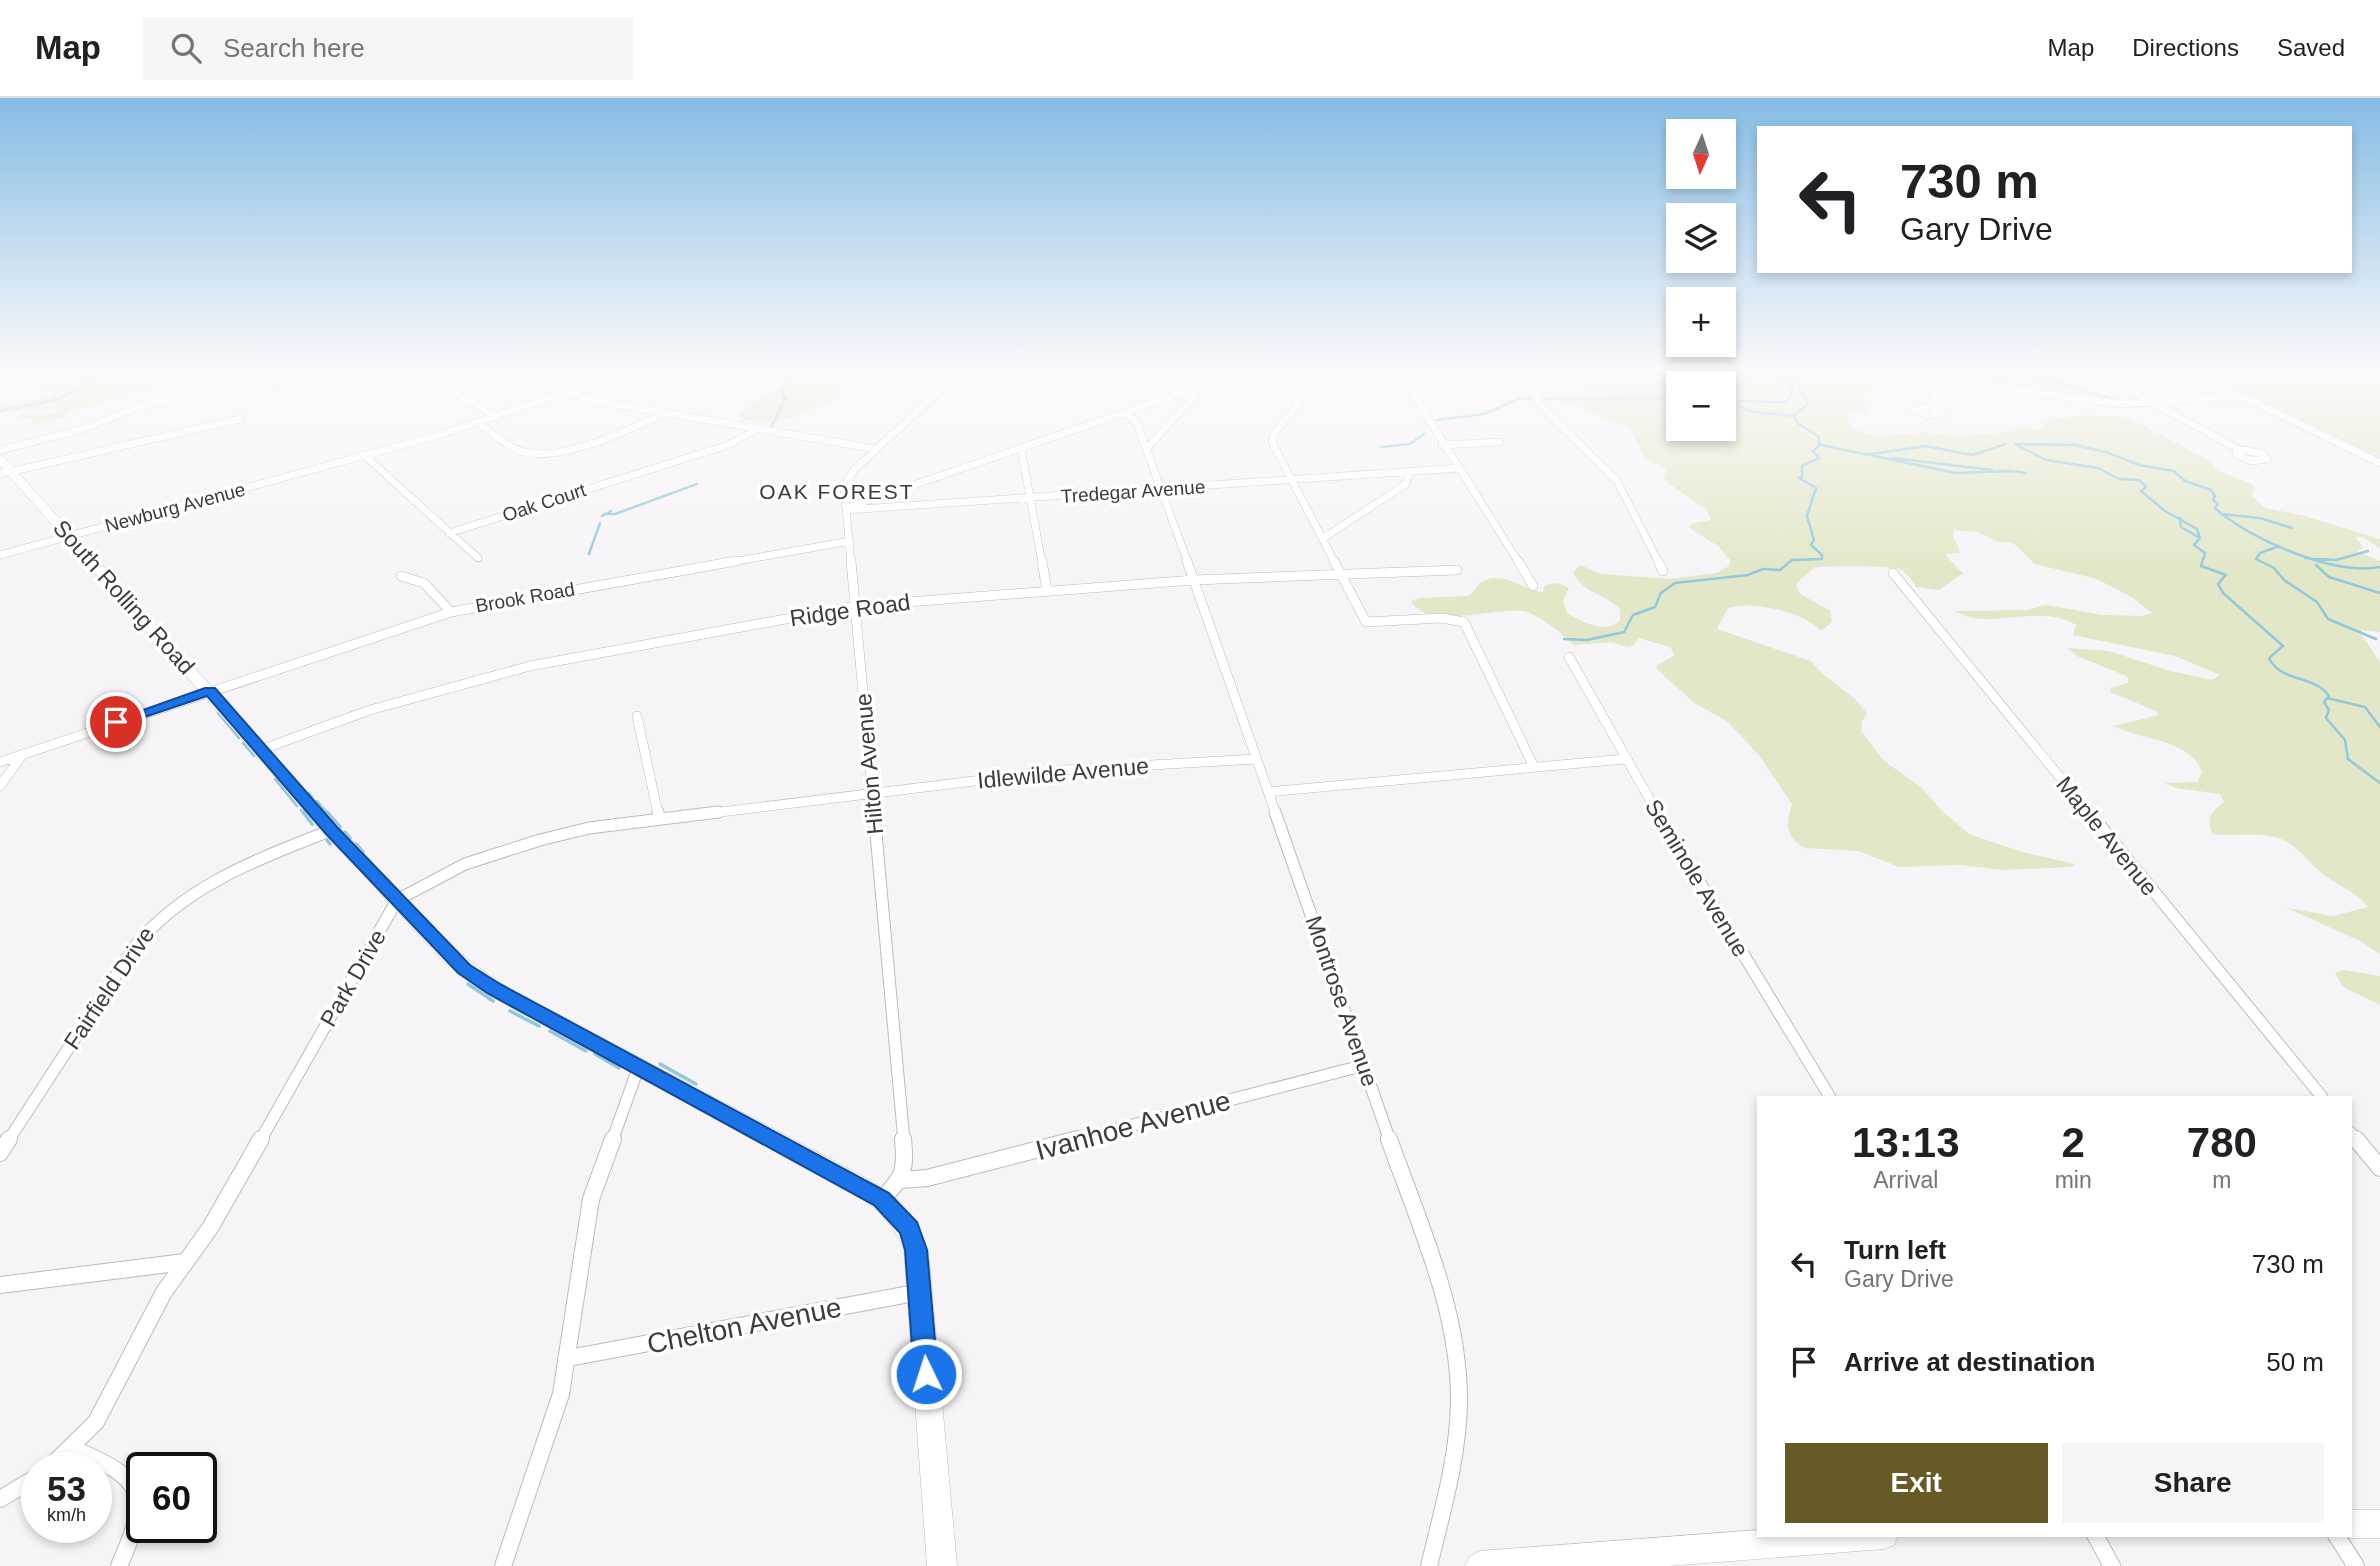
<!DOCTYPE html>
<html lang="en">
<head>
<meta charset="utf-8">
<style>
  body { margin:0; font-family:Arial,sans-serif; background:#f6f6f6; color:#202124; height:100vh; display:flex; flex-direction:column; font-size:26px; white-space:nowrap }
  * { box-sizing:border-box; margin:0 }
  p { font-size:23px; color:#757577 }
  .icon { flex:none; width:38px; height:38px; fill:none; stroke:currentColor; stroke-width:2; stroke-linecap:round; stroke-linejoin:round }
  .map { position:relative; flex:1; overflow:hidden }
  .drawer { position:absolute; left:1757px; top:998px; width:595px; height:441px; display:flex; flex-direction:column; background:#fff; border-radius:0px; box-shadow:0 4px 10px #0003 }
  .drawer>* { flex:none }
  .top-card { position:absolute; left:1757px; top:28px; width:595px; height:147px; border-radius:0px; box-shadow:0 4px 10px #0003; background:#fff; color:#202124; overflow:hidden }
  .needle { width:46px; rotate:183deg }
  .buttons { position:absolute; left:1666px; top:21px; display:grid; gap:14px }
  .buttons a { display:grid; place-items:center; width:70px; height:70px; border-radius:0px; background:#fff; box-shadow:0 4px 10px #0003; font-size:35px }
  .speed { position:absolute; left:21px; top:1354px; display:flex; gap:14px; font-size:35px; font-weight:700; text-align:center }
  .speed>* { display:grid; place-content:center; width:91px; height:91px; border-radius:50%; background:#fff; box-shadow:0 4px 10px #0003; line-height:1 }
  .speed small { font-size:18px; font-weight:400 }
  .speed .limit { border:4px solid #111; border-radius:10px; background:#fff; color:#111 }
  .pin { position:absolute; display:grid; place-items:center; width:60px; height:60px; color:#fff; margin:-30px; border:4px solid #fff; border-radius:50%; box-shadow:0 2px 7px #0007 }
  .me { position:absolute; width:77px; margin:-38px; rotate:356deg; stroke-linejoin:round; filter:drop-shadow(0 0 5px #0008) }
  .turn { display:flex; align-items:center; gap:24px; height:147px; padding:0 28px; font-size:32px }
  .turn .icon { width:91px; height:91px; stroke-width:2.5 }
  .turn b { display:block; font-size:49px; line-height:60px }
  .eta { display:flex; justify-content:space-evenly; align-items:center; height:119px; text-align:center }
  .eta b { font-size:42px; font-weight:700; line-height:49px }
  .action { display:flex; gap:14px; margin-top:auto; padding:14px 28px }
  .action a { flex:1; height:80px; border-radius:0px; background:#675a27; color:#fff; font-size:28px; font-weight:700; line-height:80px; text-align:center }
  .action a+a { background:#f6f6f6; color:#202124 }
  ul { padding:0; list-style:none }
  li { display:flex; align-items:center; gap:21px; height:98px; padding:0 28px }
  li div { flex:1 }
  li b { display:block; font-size:26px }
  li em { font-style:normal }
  header { display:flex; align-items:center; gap:42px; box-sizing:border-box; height:98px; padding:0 35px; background:#fff; border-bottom:2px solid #e0e0e0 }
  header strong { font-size:33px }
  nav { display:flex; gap:38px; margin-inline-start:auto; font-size:24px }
  .search { width:490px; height:63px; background:#f6f6f6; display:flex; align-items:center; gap:18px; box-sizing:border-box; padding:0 24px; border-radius:0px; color:#757577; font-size:26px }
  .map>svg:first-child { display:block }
  .green { fill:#e2e7c7; fill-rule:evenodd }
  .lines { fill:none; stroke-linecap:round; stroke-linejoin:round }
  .stream-far1 { stroke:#91c8dd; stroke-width:2.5 }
  .stream { stroke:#91c8dd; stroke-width:3.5 }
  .street-far3-casing { stroke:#bcbabd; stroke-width:8 }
  .street-far2-casing { stroke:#bcbabd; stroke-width:10 }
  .street-far1-casing { stroke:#bcbabd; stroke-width:13 }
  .street-casing { stroke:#bcbabd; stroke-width:18 }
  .primary-casing { stroke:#bcbabd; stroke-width:1 }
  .street-far3 { stroke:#fff; stroke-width:7 }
  .street-far2 { stroke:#fff; stroke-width:9 }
  .street-far1 { stroke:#fff; stroke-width:11 }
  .street { stroke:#fff; stroke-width:16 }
  .primary { fill:#fff; fill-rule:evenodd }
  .route { fill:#1a73e8; stroke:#114b97; stroke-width:2 }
  .labels { text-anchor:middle; stroke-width:7; stroke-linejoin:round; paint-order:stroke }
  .far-street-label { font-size:19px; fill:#3c3b3d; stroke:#fff }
  .far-neighbourhood-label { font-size:21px; letter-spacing:2px; fill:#3c3b3d; stroke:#fff }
  .street-label { font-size:23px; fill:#3c3b3d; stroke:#fff }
  .near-street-label { font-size:28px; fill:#3c3b3d; stroke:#fff }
</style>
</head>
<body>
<header>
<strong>Map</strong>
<div class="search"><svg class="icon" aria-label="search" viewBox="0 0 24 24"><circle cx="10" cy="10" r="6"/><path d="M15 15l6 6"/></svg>Search here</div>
<nav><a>Map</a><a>Directions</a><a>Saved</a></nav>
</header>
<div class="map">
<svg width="2380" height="1468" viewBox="0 0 2380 1468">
  <rect width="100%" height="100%" fill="#f7f4f7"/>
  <!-- green -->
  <path class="green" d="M52 272H194L181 279H165L163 283 171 286 116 298 102 306 78 310 64 319 31 328 32 319 21 321 18 318C32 312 52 321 64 310L0 314V309L52 297 54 292 38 293 39 288 33 285 53 279Z
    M249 272 295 274 281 281 289 285 287 287 280 291H268L267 281 253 277Z
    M776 272H863L864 274 839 289 842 296 838 301C798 315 787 327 743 322L739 318 747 310 785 285 784 276Z
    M1566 272H1914L1875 281 1878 288 1863 299 1868 314 1847 312V323L1855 331 1873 338 1928 334 1954 338 2015 333 2018 329 2037 332 2043 329 2041 323 2081 317 2127 319 2209 362 2219 373 2252 386 2255 389 2252 398 2265 410 2305 418 2380 441V451L2363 439H2356L2363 450 2357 454 2380 463V534L2362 532 2360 535 2380 564V856L2360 843 2287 810 2333 818 2368 809C2357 794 2339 788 2324 777 2311 767 2302 753 2287 744 2266 732 2236 739 2212 736 2206 719 2211 715 2224 704L2220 696 2176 690 2165 685 2197 684 2202 675C2192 641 2141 642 2113 628L2159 617 2156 613 2110 594 2111 590 2128 585 2129 581 2124 577 2077 558 2067 550 2109 553 2170 573 2212 582 2220 577 2175 558 2073 537 2076 527C2040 504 1988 534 1955 513L2028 512 2045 507 2103 517 2143 518 2152 515 2133 500 2097 481 2035 466 2013 445 1995 443 1977 434 1955 432 1953 437 1960 455 1946 456V458L1963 475 1939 492 1916 489C1912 483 1908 476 1902 472 1894 467 1829 468 1815 469L1796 486 1800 496 1830 513 1832 524 1821 533C1804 514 1752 502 1728 510L1717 531 1811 563C1826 584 1853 593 1867 616L1862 623 1861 633 1884 663 1922 690 1942 713 1969 736 2022 754 2075 766 2070 769 2003 772 1960 767 1899 769 1859 753 1806 750C1784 739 1786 726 1792 706L1758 656 1728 624 1693 604 1658 572 1656 568 1675 557 1670 549 1638 540 1634 547 1627 549 1612 544 1574 547C1560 535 1541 517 1523 513 1496 509 1427 533 1411 503L1419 500 1468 498C1476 494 1475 487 1483 483 1503 473 1523 492 1543 494L1545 487 1558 485 1569 490 1563 503 1567 515C1582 524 1604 536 1620 523V511C1604 495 1586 497 1573 475L1580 467 1601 476 1669 481 1717 475 1729 468 1730 462 1718 448 1688 429 1693 425 1711 422 1707 412 1664 382 1666 372 1645 359 1628 328C1611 324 1600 318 1586 311 1571 304 1556 305 1543 294 1561 290 1588 303 1595 279ZM1678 285H1724V331H1678Z
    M1935 272H2069L2085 279 2070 289 2048 290 1954 281Z
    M2191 272H2380V362Z
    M2344 872 2380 878V907L2343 889 2335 875Z"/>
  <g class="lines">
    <!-- stream-far1 -->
    <path class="stream-far1" d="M2016 272 2115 302
      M2028 272 2101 279
      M1545 301 1678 300
      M1724 303 1787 304 1793 293 1784 282 1797 276
      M1733 304 1749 313 1794 318
      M0 313C36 305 77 304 100 272
      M1794 318 1808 306 1797 286 1798 272
      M1794 318 1797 325 1818 338 1820 347
      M1437 322 1484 316 1518 301H1530
      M771 330 785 301 781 291 797 272
      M2015 346 2046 362 2098 370 2119 381 2139 382 2146 389 2141 393 2165 413 2197 431 2200 440 2194 447 2205 455 2201 468 2226 477 2218 486 2223 495 2283 548 2269 560C2281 585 2313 576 2329 598L2324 604 2329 612 2326 620 2345 642 2348 661 2380 685
      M2018 346 2075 347 2106 354 2139 367 2174 373 2185 383 2211 392 2215 398 2213 402 2218 406 2215 410C2249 441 2334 478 2380 469
      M1821 347 1956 375 2011 373
      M1381 349 1410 346 1424 336
      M1865 357 1926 348 1972 357 2006 346
      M1892 360 1992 372
      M2010 373 2026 375
      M604 416H615L697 386
      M2221 416 2260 420 2292 430
      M602 418 611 413
      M2180 420 2181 429 2200 440
      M2279 448 2260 455 2256 461 2274 470 2284 482 2317 504 2328 521 2376 541
      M589 456 600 425
      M2305 460 2336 462 2368 453
      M2316 467 2329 479 2380 495
      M1564 541 1587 542 1624 534 1633 517 1655 509 1661 495 1675 485 1748 477 1763 471 1780 472 1792 462 1822 461V457L1811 447 1814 442 1807 418 1816 390 1799 380 1802 379V368L1819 360 1813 353 1820 347
      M2327 600 2365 609 2380 629
      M218 615 239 640
      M243 645 254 658
      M275 681 297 708
      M309 695 312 699
      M317 703 328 716
      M301 712 304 716"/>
    <!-- stream -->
    <path class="stream" d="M303 714 312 726
      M327 714 340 729
      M345 734 350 740
      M327 742 330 746
      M356 746 363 754
      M468 886 493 903
      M510 913 539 928
      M550 933 586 953
      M595 956 619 970
      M660 966 696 986"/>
    <!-- street-far3 casing -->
    <g class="street-far3-casing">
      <path id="street-far3" d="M450 272 446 290 498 319
        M534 272 544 286 591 302 876 351
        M661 272 729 283
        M1280 272 1297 299 1298 307 1275 334 1272 344 1335 465
        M1398 272 1519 465
        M1549 272 1535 289 1538 305 1617 383 1659 465
        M2188 272 2380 365
        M2105 277 2127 283 2112 285 2100 280Z
        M949 283 1056 292 1075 286 1097 272
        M2116 285 2240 352
        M1291 288 1455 281 1535 289
        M1929 308 1937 295 1956 288 1983 287 2120 306 2242 298
        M1929 308 1943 315 1928 317 1915 312Z
        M1125 315 1136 323 1188 465
        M478 325C493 334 507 350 524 354 562 364 631 331 665 315
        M1442 347 1500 344
        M1021 350 1042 465
        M1147 350 1195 297 1197 290
        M0 352 80 332 136 310 201 293 221 284 233 272
        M2244 352 2263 356 2267 361 2252 363 2236 356Z
        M364 357 478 460
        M0 376 240 321
        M852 408 1249 272
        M846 412 1460 370
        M449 435 728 347 758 331
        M1322 441 1406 386 1409 375
        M0 457 439 337 630 272
        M726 465 850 443
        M851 465 844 389 854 372 962 272"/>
    </g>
    <!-- street-far2 casing -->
    <g class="street-far2-casing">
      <path id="street-far2" d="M851 463 874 716
        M1042 463 1047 493
        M1187 463 1276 716
        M1334 463 1366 524 1442 520 1464 524 1534 669
        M1518 463 1533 488
        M1658 463 1663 473
        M1893 475 2090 716
        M401 478 424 485 451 514
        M1569 559 1658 716
        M637 618 658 716
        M260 652 370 612 530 568 856 508 1194 482 1457 472
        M0 664 451 514 736 463
        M0 688 23 656
        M1268 694 1625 661
        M704 716 1064 672 1256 661"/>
    </g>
    <!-- street-far1 casing -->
    <g class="street-far1-casing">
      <path id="street-far1" d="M658 714 659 720
        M874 714 904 1043
        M1275 714 1390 1043
        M1657 714 1830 999
        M2089 714 2322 999
        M2350 1034 2357 1043
        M8 1043 135 848C187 786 259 761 332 732
        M260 1043 397 802 465 766 540 742 589 730 718 714
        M612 1043 639 968
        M1071 1043 1365 967"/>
    </g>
    <!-- street casing -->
    <g class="street-casing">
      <path id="street" d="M1389 1041C1419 1126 1460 1213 1459 1305 1458 1360 1442 1414 1429 1468
        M2356 1041 2380 1070
        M0 1055 9 1041
        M900 1082 927 1080 1078 1041
        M882 1101C904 1078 906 1073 903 1041
        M0 1187 185 1164
        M569 1260 920 1194
        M71 1350C145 1381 152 1394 119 1468
        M49 1370 96 1324 164 1194 210 1130 261 1041
        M0 1401 37 1379
        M2095 1437 2112 1468
        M2336 1437 2356 1468
        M503 1468 561 1296 591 1101 613 1041"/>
    </g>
    <!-- primary casing -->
    <g class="primary-casing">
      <path id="primary" d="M0 358 4 359 338 728 456 852 501 886 864 1079C895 1097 915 1118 928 1152L957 1468H927L904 1152C893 1123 873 1107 848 1091L487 896 442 862 326 736 0 368Z
        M2350 1412H2380V1440H2350L2342 1437H2350Z
        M1759 1432V1437H1898L1894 1447 1884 1451 1668 1468H1465L1470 1458 1480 1453Z"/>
    </g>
    <!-- street-far3 -->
    <use href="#street-far3" class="street-far3"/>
    <!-- street-far2 -->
    <use href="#street-far2" class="street-far2"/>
    <!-- street-far1 -->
    <use href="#street-far1" class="street-far1"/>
    <!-- street -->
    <use href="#street" class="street"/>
    <!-- primary -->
    <use href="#primary" class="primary"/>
  </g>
  <!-- sky -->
  <linearGradient id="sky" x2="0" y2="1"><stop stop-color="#85bce4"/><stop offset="0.57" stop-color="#fbfafb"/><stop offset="1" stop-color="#fbfafb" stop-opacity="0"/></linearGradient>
  <rect width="2380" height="477" fill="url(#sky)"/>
  <!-- route -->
  <path class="route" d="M205 590H215L337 729 470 867 500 886 889 1095 917 1124 927 1152 938 1276 935 1284 926 1287 918 1284 914 1276 905 1152 900 1135 874 1107 487 895 458 875 326 736 207 598 121 627 109 624Z"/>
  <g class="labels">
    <!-- far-street labels -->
    <g class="far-street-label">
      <text transform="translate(1133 393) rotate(-4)" y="7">Tredegar Avenue</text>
      <text transform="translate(544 404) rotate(-18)" y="7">Oak Court</text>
      <text transform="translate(175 409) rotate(-15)" y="7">Newburg Avenue</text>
      <text transform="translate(525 499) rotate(-10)" y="7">Brook Road</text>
    </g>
    <!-- far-neighbourhood labels -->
    <g class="far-neighbourhood-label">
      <text x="837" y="401">OAK FOREST</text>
    </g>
    <!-- street labels -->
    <g class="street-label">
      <text transform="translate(124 499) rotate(48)" y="8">South Rolling Road</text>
      <text transform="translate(850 512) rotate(-8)" y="8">Ridge Road</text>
      <text transform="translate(869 666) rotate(-95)" y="8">Hilton Avenue</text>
      <text transform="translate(1063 675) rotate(-5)" y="8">Idlewilde Avenue</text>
      <text transform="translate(2107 738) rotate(51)" y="8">Maple Avenue</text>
      <text transform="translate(1697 780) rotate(59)" y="8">Seminole Avenue</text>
      <text transform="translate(353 880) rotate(-60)" y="8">Park Drive</text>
      <text transform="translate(109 890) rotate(-56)" y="8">Fairfield Drive</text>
      <text transform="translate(1342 903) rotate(71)" y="8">Montrose Avenue</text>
    </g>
    <!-- near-street labels -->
    <g class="near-street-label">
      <text transform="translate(1133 1027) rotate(-15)" y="10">Ivanhoe Avenue</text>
      <text transform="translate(744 1227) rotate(-11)" y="10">Chelton Avenue</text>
    </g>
  </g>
</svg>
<div class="buttons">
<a><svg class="needle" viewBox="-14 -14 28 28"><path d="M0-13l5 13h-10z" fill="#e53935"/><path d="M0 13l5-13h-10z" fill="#757577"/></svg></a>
<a><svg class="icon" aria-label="layers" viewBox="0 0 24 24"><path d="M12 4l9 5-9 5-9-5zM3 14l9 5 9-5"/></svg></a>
<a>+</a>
<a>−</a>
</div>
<div class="speed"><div>53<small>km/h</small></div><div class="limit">60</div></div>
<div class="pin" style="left:116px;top:624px;background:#d93025"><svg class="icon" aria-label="arrive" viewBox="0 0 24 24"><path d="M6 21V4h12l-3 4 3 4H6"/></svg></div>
<svg class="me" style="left:926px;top:1276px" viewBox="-20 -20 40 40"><circle r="17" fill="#1a73e8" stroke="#fff" stroke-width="3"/><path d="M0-11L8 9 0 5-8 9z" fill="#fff"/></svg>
<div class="top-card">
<div class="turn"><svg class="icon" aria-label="left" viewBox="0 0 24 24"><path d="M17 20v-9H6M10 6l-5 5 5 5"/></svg><div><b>730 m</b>Gary Drive</div></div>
</div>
<section class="drawer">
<div class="eta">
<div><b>13:13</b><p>Arrival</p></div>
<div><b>2</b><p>min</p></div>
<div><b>780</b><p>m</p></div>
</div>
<ul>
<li><svg class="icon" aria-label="left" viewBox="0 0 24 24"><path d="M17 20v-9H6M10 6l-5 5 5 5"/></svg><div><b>Turn left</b><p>Gary Drive</p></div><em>730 m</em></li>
<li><svg class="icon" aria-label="arrive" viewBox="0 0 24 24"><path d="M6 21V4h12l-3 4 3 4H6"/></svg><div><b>Arrive at destination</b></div><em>50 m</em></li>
</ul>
<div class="action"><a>Exit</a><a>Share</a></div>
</section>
</div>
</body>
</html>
